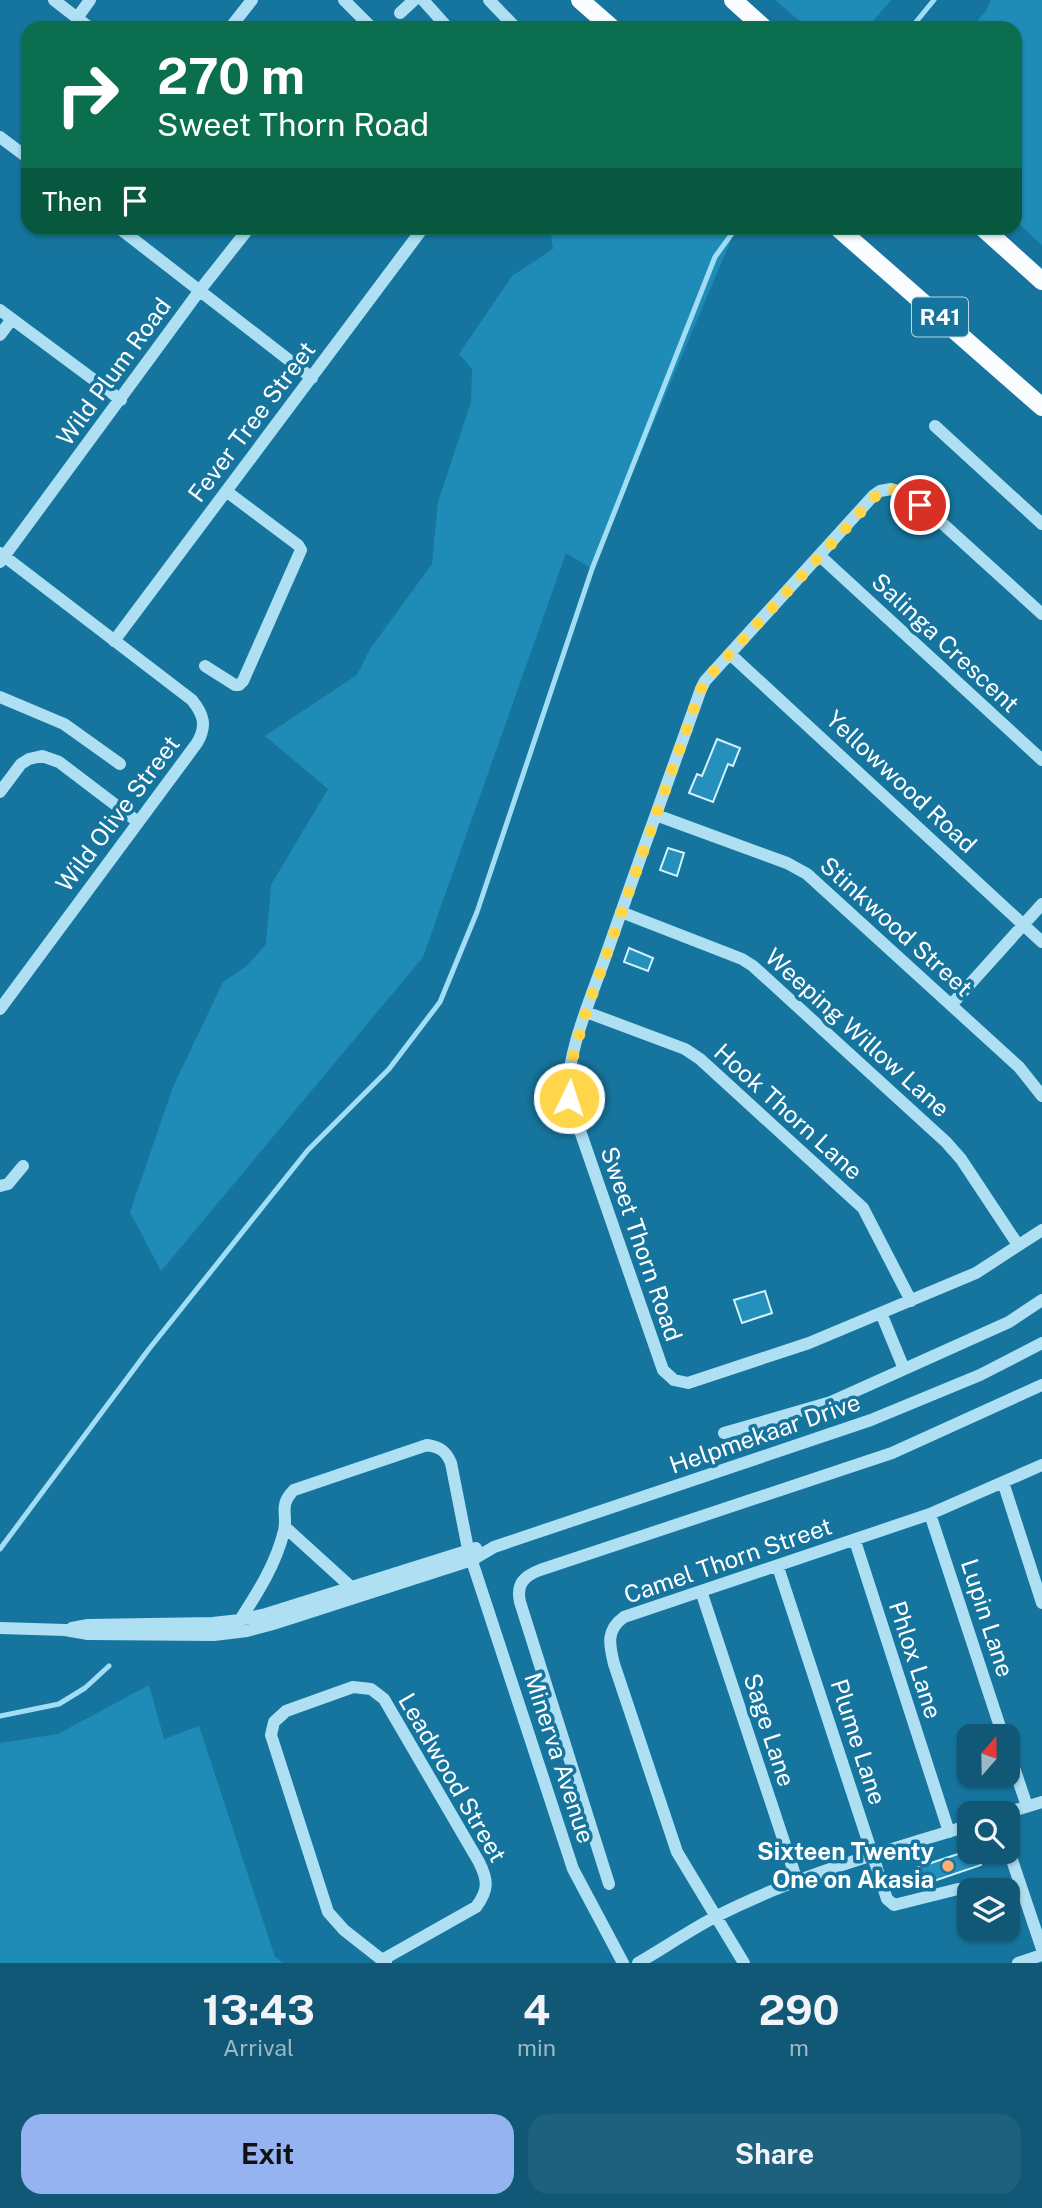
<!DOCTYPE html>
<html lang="en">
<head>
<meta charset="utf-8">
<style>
  body { margin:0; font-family:"Public Sans",sans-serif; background:#1e617e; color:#f1f3f6; height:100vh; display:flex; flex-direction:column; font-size:26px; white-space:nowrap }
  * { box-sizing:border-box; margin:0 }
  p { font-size:23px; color:#9cb8c5 }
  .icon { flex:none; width:38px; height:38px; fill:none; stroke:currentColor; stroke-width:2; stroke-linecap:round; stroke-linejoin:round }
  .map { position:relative; height:1963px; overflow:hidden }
  .panel { display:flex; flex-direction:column; background:#105876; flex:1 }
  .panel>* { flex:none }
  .banner { position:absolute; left:21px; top:21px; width:1001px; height:214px; border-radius:21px; box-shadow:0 2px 5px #0004; background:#0b6e4f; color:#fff; overflow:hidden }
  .needle { width:46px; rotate:20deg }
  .tools { position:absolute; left:957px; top:1724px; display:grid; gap:14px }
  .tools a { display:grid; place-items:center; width:63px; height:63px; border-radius:14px; background:#105876; box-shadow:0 2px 5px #0004; font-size:35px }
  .pin { position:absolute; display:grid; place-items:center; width:60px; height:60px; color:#fff; margin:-30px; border:4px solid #fff; border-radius:50%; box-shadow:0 2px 7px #0007 }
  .me { position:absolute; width:77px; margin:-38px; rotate:4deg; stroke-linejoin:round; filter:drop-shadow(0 0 5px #0008) }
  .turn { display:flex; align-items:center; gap:24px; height:147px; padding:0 21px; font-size:32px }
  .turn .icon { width:91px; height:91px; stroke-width:2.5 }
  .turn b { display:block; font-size:49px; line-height:60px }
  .then { display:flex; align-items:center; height:66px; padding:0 21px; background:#0003; gap:14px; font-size:26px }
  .eta { display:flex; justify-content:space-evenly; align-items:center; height:119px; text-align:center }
  .eta b { font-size:42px; font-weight:700; line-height:49px }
  .cta { display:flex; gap:14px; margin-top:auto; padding:14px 21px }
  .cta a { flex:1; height:80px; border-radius:21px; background:#95b2f1; color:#111; font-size:28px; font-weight:700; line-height:80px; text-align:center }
  .cta a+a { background:#1e617e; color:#f1f3f6 }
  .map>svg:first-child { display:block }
  .green { fill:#1f8cb8 }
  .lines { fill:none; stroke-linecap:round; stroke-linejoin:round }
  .stream { stroke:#a1def5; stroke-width:5 }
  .building { fill:#2590bc; stroke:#d6f2fd; stroke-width:2 }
  .minor { stroke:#aedff3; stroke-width:12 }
  .major { stroke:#fafdff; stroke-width:18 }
  .route { stroke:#ffd54a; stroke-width:12; stroke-dasharray:0 21.6 }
  .poi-dot { fill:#ffb070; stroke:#16759e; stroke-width:2.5 }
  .labels { text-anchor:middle; stroke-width:7; stroke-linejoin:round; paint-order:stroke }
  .shield { fill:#16759e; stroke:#b9d6e2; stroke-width:2 }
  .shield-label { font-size:23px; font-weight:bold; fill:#fff }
  .street-label { font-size:24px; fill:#fff; stroke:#16759e }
  .poi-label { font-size:24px; font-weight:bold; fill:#fff; stroke:#16759e; text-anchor:end }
</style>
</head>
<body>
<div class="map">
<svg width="1042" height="1963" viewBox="0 0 1042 1963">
  <rect width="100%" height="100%" fill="#16759e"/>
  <!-- green -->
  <path class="green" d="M775 0H891L867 28H808Z
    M991 0H1042V245L1015 220V28H971L986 11Z
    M550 228H736L592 569 566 553 423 957 161 1271 130 1212 173 1087 223 982 247 966 266 944 271 885 328 789 265 736 357 675 370 649 432 564 438 502 471 402 472 369 459 354 512 276 553 249Z
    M149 1685 164 1739 199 1726 275 1957 283 1963H0V1743L58 1734Z"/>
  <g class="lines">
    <!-- stream -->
    <path class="stream" d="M911 28 934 0
      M0 1549 149 1349 308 1150 389 1069 440 1002 477 912 592 569 715 257 736 228
      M0 1716 59 1704 85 1688 109 1666"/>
  </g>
  <!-- building -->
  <path class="building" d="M717 739 740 748 733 766 728 764 713 802 689 793 697 774 702 776Z
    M668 848 684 853 677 876 660 870Z
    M629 948 653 958 648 971 624 962Z
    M765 1291 772 1313 742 1323 734 1300Z
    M964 1852H976L981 1865 922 1885 916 1868Z"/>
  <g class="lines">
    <!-- minor -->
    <path class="minor" d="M54 0 90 28
      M344 0 372 28
      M423 0 448 28
      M489 0 516 28
      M400 13 414 0
      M77 18 90 0
      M230 28 252 0
      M0 137 28 158
      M119 228 312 378
      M0 310 121 400
      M0 335 12 319
      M935 426 1042 524
      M0 553 192 700C204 715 207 726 197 743L0 1009
      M820 556 1042 760
      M0 562 200 290 249 228
      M1042 614 932 514 909 495 891 489 880 491 873 496 705 681 701 689C669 778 637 866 606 955 593 993 563 1060 569 1099L663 1370 674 1380 688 1383 809 1343 976 1273 1042 1230
      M114 641 423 228
      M730 654 1042 942
      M205 666 235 685H239L243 681 301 550 298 545 226 491
      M0 697 64 724 120 764
      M0 792 21 764 29 759 42 756 59 762 138 822
      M656 815 787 863 807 874 1019 1067 1042 1096
      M621 912 742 959 753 966 946 1142 961 1159 1018 1245
      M952 1004 1042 904
      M586 1012 685 1049 700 1059 863 1208 911 1301
      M0 1186 8 1184 23 1166
      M881 1313 904 1369
      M724 1433 831 1402 1009 1322 1042 1300
      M1003 1482 1042 1603
      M930 1514 1003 1736
      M285 1527 351 1587
      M855 1541 949 1832
      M778 1567 887 1899 894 1905 958 1889
      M701 1591 797 1881
      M240 1620C258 1592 276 1564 284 1531 288 1513 278 1506 294 1490L427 1445C440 1447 446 1451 451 1463L468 1549 573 1869 623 1963
      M0 1628 65 1630 88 1634 214 1635 247 1631 273 1624 472 1560 494 1547 871 1420 980 1375 1042 1343
      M72 1628 88 1625 213 1623 240 1620 266 1614 476 1548
      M1008 1750 1027 1806
      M1006 1813 1042 1802
      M1008 1848 1042 1949
      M609 1884 520 1602C516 1584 524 1576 540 1570L892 1453 1042 1385
      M382 1960 476 1907C489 1890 488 1880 479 1862L384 1699 371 1689 353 1687 286 1711 274 1722 271 1735 328 1912 344 1930 386 1963
      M638 1963C664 1948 690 1930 717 1916 797 1875 884 1852 970 1825
      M744 1963 677 1852 614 1664C609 1644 606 1630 624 1617L930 1514 1042 1465
      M1018 1963 1042 1955"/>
    <!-- major -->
    <path class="major" d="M580 0 612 28
      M733 0 764 28
      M838 228 1042 407
      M983 228 1042 281"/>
  </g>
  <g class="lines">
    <!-- route -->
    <path class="route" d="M569 1098 568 1074 586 1012 701 689 711 674 880 491 898 490 920 505"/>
  </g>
  <!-- markers -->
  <circle class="poi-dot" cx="948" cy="1866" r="7"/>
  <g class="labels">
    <!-- shield labels -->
    <rect class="shield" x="912" y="297.5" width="56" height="39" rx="5"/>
    <g class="shield-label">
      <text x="940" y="325">R41</text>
    </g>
    <!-- street labels -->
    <g class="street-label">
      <text transform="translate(114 372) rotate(-54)" y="8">Wild Plum Road</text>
      <text transform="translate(252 422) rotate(-53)" y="8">Fever Tree Street</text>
      <text transform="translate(945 643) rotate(43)" y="8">Salinga Crescent</text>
      <text transform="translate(901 782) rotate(43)" y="8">Yellowwood Road</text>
      <text transform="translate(118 814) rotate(-53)" y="8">Wild Olive Street</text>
      <text transform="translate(896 927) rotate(42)" y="8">Stinkwood Street</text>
      <text transform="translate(857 1033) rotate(42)" y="8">Weeping Willow Lane</text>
      <text transform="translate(788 1112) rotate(42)" y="8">Hook Thorn Lane</text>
      <text transform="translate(641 1244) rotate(71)" y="8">Sweet Thorn Road</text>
      <text transform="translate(765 1434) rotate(-19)" y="8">Helpmekaar Drive</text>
      <text transform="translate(728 1561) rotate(-19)" y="8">Camel Thorn Street</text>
      <text transform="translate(987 1618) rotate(72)" y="8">Lupin Lane</text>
      <text transform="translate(915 1660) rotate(72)" y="8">Phlox Lane</text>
      <text transform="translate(769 1730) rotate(72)" y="8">Sage Lane</text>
      <text transform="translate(858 1742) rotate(72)" y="8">Plume Lane</text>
      <text transform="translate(559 1758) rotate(72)" y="8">Minerva Avenue</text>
      <text transform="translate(452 1778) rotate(60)" y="8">Leadwood Street</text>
    </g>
    <!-- poi labels -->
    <g class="poi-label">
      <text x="934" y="1860">Sixteen Twenty<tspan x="934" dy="28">One on Akasia</tspan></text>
    </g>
  </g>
</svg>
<div class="tools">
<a><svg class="needle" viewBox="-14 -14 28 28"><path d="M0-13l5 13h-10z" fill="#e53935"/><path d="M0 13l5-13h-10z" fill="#9cb8c5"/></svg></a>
<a><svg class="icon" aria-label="search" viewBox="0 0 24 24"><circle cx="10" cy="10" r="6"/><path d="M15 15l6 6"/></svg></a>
<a><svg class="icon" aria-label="layers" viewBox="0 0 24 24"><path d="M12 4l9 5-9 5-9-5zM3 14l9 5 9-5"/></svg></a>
</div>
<div class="pin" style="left:920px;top:505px;background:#d93025"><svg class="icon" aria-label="arrive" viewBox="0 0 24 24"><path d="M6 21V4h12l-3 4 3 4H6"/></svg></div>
<svg class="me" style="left:569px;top:1098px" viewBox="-20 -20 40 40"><circle r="17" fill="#ffd54a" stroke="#fff" stroke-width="3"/><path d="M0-11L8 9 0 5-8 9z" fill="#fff"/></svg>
<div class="banner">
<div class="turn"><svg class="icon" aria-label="right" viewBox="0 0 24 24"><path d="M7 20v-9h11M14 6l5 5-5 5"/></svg><div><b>270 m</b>Sweet Thorn Road</div></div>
<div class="then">Then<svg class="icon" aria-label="arrive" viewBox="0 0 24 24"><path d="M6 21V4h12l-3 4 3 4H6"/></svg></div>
</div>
</div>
<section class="panel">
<div class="eta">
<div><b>13:43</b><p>Arrival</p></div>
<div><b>4</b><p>min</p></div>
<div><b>290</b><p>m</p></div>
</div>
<div class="cta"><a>Exit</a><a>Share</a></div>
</section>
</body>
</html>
